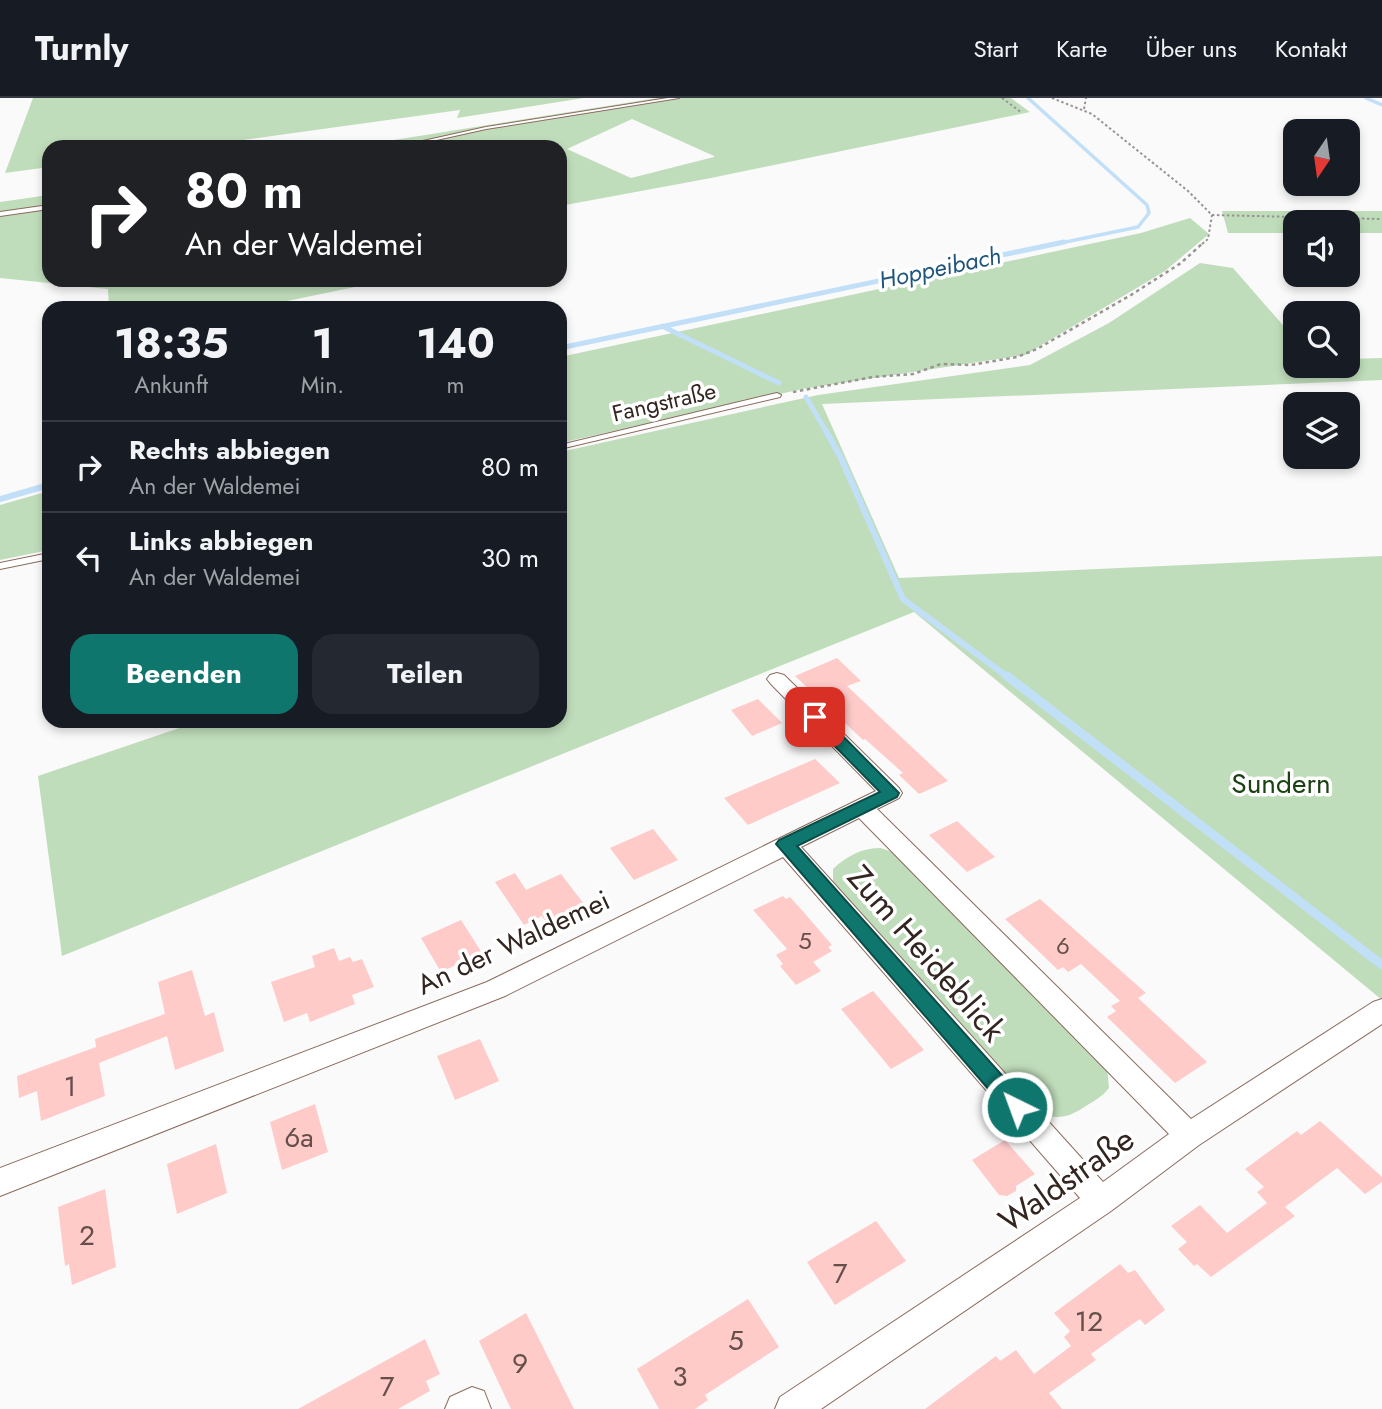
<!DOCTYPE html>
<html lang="de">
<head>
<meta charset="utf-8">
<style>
  body { margin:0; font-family:Jost,sans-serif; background:#242831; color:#f1f3f6; height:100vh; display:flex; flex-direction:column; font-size:26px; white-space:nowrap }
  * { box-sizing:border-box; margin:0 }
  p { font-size:23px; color:#9ea1a6 }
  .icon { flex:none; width:38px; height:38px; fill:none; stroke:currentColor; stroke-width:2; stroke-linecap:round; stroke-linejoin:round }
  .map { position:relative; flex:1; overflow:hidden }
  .sheet { position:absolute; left:42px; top:203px; width:525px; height:427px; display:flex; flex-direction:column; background:#171b24; border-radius:21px; box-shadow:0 4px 10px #0003 }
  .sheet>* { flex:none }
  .hud { position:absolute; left:42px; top:42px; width:525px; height:147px; border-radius:21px; box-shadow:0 4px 10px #0003; background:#202124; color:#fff; overflow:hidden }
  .needle { width:46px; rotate:193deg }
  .buttons { position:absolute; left:1283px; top:21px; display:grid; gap:14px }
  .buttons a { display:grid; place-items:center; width:77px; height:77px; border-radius:14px; background:#171b24; box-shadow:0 4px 10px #0003; font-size:35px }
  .pin { position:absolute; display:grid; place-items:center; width:60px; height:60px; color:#fff; margin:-30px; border-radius:14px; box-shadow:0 4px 10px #0006 }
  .me { position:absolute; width:77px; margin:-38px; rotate:318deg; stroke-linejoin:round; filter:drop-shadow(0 0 5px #0008) }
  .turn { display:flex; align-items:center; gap:24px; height:147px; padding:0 28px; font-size:32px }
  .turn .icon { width:91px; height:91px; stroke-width:2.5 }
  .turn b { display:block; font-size:49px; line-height:60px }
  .eta { display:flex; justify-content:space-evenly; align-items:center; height:119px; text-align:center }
  .eta b { font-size:42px; font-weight:700; line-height:49px }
  .primary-button { display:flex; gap:14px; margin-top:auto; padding:14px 28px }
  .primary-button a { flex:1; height:80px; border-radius:21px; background:#0f766e; color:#fff; font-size:28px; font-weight:700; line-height:80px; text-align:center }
  .primary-button a+a { background:#242831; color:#f1f3f6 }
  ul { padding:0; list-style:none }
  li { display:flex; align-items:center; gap:21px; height:91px; padding:0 28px; border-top:2px solid #363941 }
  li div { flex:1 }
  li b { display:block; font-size:26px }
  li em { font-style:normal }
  header { display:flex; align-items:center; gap:42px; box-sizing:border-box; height:98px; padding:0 35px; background:#171b24; border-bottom:2px solid #363941 }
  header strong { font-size:33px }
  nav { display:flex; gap:38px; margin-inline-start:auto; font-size:24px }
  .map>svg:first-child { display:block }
  .green { fill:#c0ddbb; fill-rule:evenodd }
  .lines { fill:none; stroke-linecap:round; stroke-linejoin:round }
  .stream-far3 { stroke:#c2dff8; stroke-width:3.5 }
  .stream-far2 { stroke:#c2dff8; stroke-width:5 }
  .stream-far1 { stroke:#c2dff8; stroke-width:6 }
  .stream { stroke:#c2dff8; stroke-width:9 }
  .building { fill:#fecbc9 }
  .lane-casing { stroke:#8b6b5e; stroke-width:2 }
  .street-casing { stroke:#8b6b5e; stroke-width:2 }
  .path-far1 { stroke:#9a9491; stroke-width:2; stroke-dasharray:2.5 2.5; stroke-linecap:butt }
  .path { stroke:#9a9491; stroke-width:2.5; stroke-dasharray:3.5 3.5; stroke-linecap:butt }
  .lane { fill:#fff; fill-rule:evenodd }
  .street { fill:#fff; fill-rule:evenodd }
  .route { fill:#0f766e; stroke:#0a4d48; stroke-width:2 }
  .labels { text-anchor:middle; stroke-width:7; stroke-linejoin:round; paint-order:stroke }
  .far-street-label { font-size:23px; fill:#332620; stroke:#fff }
  .far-water-label { font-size:24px; font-style:italic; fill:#1f557d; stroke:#fff }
  .number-label { font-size:24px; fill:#664f4a }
  .park-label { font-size:28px; fill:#1b4213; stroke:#fff }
  .street-label { font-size:28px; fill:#332620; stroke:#fff }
  .near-number-label { font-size:28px; fill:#664f4a }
  .near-street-label { font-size:33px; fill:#332620; stroke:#fff }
</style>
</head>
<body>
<header>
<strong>Turnly</strong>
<nav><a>Start</a><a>Karte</a><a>Über uns</a><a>Kontakt</a></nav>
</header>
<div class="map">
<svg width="1382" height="1311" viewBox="0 0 1382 1311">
  <rect width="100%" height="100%" fill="#fafafa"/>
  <!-- green -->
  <path class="green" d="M33 0H584L457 20 460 12 192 49H49V69L5 75Z
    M657 0H1011L1030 14 711 80 560 108V49H350ZM632 21 714 58V59L631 80 567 51Z
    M49 97V182H389L287 203 277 210H109L108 191 0 180V104Z
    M1222 113H1382V135H1348V124H1295V135H1228Z
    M1190 120 1209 136 1165 173 1025 257 802 291 560 345V259L1141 135Z
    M1200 165 1233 170 1295 241V268H1348V261L1382 260V282L822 306 899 480 1382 458V902L914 514 62 858 38 678 200 623H560V354L818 297 1030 267 1109 225Z
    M49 393V452L0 462V407Z
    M881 750 895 755 1107 969 1109 990C1103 998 1094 1003 1086 1008 1066 1021 1053 1024 1033 1009L833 785V771C847 758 861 750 881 750Z"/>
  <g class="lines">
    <!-- stream-far3 -->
    <path class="stream-far3" d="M1028 0 1147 107 1149 115 1138 129 1056 146
      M1366 0 1382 7"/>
    <!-- stream-far2 -->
    <path class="stream-far2" d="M662 228 779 285
      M560 250 1064 144
      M806 299 827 335"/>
    <!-- stream-far1 -->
    <path class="stream-far1" d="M826 333 841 360 903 501 1009 580
      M0 401 49 387"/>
    <!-- stream -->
    <path class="stream" d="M1007 578 1382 867"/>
  </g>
  <!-- building -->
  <path class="building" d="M837 560 861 583 847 588 948 683 919 696 899 677 903 675 865 641 863 642 795 578Z
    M758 601 782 625 752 638 731 612Z
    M815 661 840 685 748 727 724 700Z
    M957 723 995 759 967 774 929 737Z
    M653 731 678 762 634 782 610 750Z
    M515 775 526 792 561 776 584 806 546 825 542 818 524 827 495 784Z
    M783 798 786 801 790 799 800 810 832 847 828 849 832 853 813 864 821 873 796 887 780 868 783 866 776 857 787 851 753 812Z
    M1040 801 1146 895 1138 900 1207 964 1175 985 1107 919 1116 913 1111 908 1120 903 1081 866 1068 874 1063 869 1058 872 1005 821Z
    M461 822 482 855 441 874 421 840Z
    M334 850 339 863 350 859 353 864 362 861 374 889 352 897 355 906 310 924 307 915 284 924 271 884 315 869 312 858Z
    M192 872 205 918 214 914 224 953 175 972 167 938 99 965 105 998 41 1023 37 993 19 1000 17 978 96 949 97 957 95 941 165 916 158 884Z
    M873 893 924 952 891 971 841 911Z
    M480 941 499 983 455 1002 437 958Z
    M315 1006 328 1054 282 1072 270 1024Z
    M1320 1023 1382 1079V1084L1365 1096 1337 1070 1285 1109 1295 1118 1211 1179 1197 1166 1194 1168 1178 1151 1187 1144 1171 1128 1200 1107 1227 1135 1267 1105 1257 1094 1264 1089 1245 1071 1297 1033 1301 1037Z
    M1005 1042 1035 1076 1016 1088V1093L1007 1098 999 1097 972 1062Z
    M216 1046 227 1095 177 1116 167 1066Z
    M105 1091 116 1169 72 1187 69 1166 65 1168 58 1109Z
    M876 1123 906 1163 835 1207 807 1164Z
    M1120 1166 1128 1175 1135 1172 1165 1212 1145 1227 1140 1221 1124 1232 1091 1256 1096 1262 1049 1295 1062 1311H925L996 1258 1000 1263 1016 1252 1034 1276 1071 1248 1064 1239 1070 1233 1054 1215Z
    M748 1201 779 1249 705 1297 708 1302 695 1311H659L637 1271Z
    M526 1215 574 1311H511L479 1243Z
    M425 1241 440 1276 426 1283 430 1293 398 1311H298Z"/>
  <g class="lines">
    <!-- lane casing -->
    <g class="lane-casing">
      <path id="lane" d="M668 0H679L486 31 405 49H396L486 29Z
        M49 107V111L0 118V114Z
        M777 295 781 297 780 299 560 351V347Z
        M49 455V461L0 471V465Z"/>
    </g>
    <!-- street casing -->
    <g class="street-casing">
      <path id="street" d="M777 575 784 577 899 690 902 695 899 700 877 711 1191 1021 1373 904 1382 901V926L1199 1047 1111 1113 821 1311H775L780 1299 1080 1100 783 759 505 898 0 1098V1070L487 884 876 693 770 585 767 581 770 577ZM859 720 1169 1036 1103 1084 801 749Z
        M472 1289 484 1293 491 1311H445L450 1299Z"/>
    </g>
    <!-- path-far1 -->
    <path class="path-far1" d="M1002 0 1022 15
      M1052 0 1092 16 1188 93 1212 117 1382 121
      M1084 11 1086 0
      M1202 146 1208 141 1212 117"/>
    <!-- path -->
    <path class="path" d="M793 294 873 279 913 276 941 266 971 267 1017 259 1037 251 1131 197 1181 165 1204 144"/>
    <!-- lane -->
    <use href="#lane" class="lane"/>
    <!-- street -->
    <use href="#street" class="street"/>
  </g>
  <!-- route -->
  <path class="route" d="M815 614 820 615 899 695 897 699 797 748 1024 1002 1028 1009 1024 1016 1017 1018 1010 1016 776 746 779 742 880 694 809 622 807 619 809 615Z"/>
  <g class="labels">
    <!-- far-street labels -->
    <g class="far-street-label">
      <text transform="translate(664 304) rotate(-13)" y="8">Fangstraße</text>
    </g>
    <!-- far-water labels -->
    <g class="far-water-label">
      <text transform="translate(940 170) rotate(-12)" y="8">Hoppeibach</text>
    </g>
    <!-- number labels -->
    <g class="number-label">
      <text x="805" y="851">5</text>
      <text x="1063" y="856">6</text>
    </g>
    <!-- park labels -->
    <g class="park-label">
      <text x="1281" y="695">Sundern</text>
    </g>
    <!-- street labels -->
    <g class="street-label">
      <text transform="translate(513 844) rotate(-25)" y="10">An der Waldemei</text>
    </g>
    <!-- near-number labels -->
    <g class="near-number-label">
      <text x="70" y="998">1</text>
      <text x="299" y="1049">6a</text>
      <text x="87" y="1147">2</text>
      <text x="840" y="1185">7</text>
      <text x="1089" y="1233">12</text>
      <text x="736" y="1252">5</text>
      <text x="520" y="1275">9</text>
      <text x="680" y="1288">3</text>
      <text x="387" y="1298">7</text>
    </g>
    <!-- near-street labels -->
    <g class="near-street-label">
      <text transform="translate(927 855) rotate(49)" y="12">Zum Heideblick</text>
      <text transform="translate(1066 1081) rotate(-35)" y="12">Waldstraße</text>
    </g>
  </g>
</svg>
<div class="buttons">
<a><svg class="needle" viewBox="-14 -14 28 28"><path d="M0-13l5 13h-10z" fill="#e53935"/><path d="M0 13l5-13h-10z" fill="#9ea1a6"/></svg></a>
<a><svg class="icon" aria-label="sound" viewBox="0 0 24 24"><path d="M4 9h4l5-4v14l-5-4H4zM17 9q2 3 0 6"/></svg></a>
<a><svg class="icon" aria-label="search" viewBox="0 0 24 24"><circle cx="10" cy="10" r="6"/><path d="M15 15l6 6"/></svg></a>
<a><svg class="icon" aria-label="layers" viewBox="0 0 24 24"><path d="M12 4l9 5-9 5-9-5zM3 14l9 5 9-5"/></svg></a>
</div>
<div class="pin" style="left:815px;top:619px;background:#d93025"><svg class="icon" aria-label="arrive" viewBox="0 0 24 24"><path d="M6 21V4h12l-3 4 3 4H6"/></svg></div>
<svg class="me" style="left:1017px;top:1009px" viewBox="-20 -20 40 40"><circle r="17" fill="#0f766e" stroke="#fff" stroke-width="3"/><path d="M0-11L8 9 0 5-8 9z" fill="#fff"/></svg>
<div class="hud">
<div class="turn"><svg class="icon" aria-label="right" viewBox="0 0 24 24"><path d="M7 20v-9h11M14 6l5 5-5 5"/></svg><div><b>80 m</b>An der Waldemei</div></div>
</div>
<section class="sheet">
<div class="eta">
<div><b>18:35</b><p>Ankunft</p></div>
<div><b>1</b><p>Min.</p></div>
<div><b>140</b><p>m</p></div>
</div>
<ul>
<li><svg class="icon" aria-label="right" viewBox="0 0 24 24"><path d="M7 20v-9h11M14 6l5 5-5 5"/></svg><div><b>Rechts abbiegen</b><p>An der Waldemei</p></div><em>80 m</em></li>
<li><svg class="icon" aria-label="left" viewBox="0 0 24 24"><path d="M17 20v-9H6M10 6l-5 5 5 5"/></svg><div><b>Links abbiegen</b><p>An der Waldemei</p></div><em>30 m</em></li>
</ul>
<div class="primary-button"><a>Beenden</a><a>Teilen</a></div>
</section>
</div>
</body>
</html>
